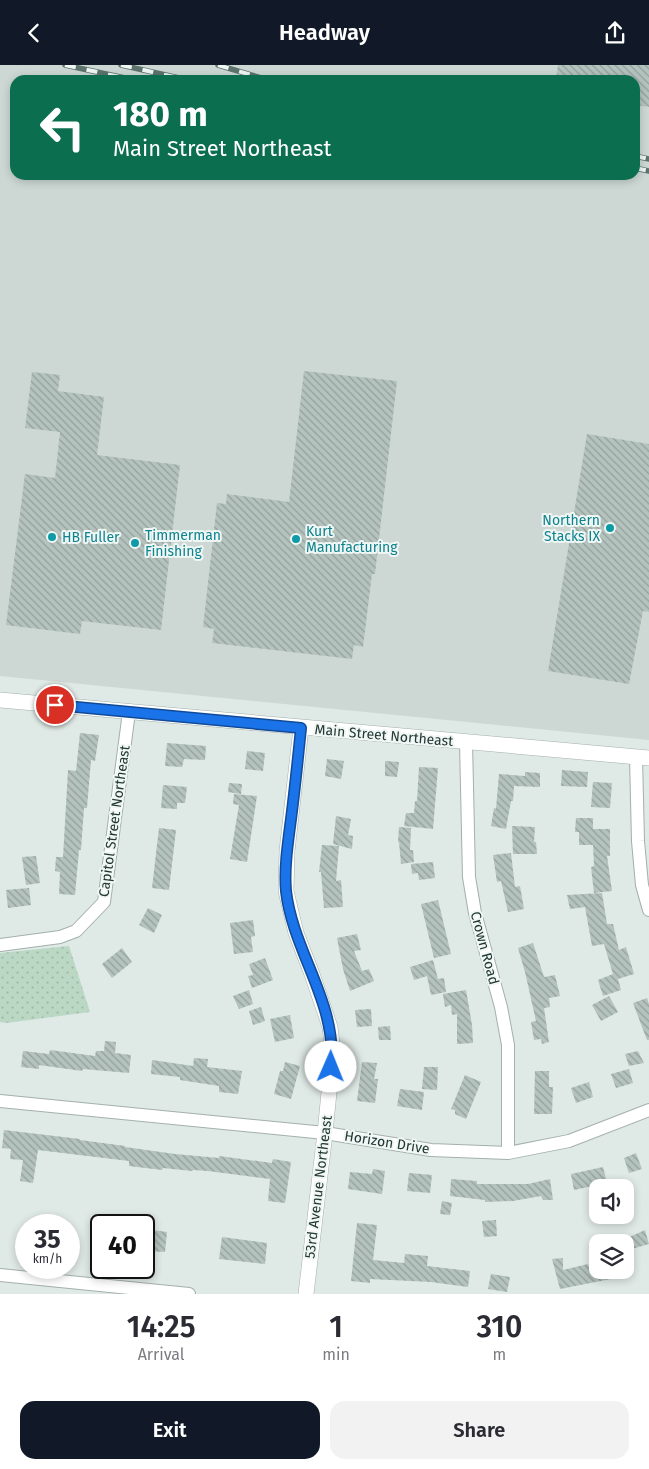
<!DOCTYPE html>
<html lang="en">
<head>
<meta charset="utf-8">
<style>
  body { margin:0; font-family:"Fira Sans",sans-serif; background:#f2f2f3; color:#2b2b33; height:100vh; display:flex; flex-direction:column; font-size:19px; white-space:nowrap }
  * { box-sizing:border-box; margin:0 }
  p { font-size:16px; color:#7c7c81 }
  .icon { flex:none; width:28px; height:28px; fill:none; stroke:currentColor; stroke-width:2; stroke-linecap:round; stroke-linejoin:round }
  .map { position:relative; height:1229px; overflow:hidden }
  .drawer { display:flex; flex-direction:column; background:#fff; flex:1 }
  .drawer>* { flex:none }
  .banner { position:absolute; left:10px; top:10px; width:630px; height:105px; border-radius:15px; box-shadow:0 2px 8px #0003; background:#0b6e4f; color:#fff; overflow:hidden }
  .fabs { position:absolute; left:589px; top:1114px; display:grid; gap:10px }
  .fabs a { display:grid; place-items:center; width:45px; height:45px; border-radius:10px; background:#fff; box-shadow:0 2px 8px #0003; font-size:25px }
  .speed { position:absolute; left:15px; top:1149px; display:flex; gap:10px; font-size:25px; font-weight:700; text-align:center }
  .speed>* { display:grid; place-content:center; width:65px; height:65px; border-radius:50%; background:#fff; box-shadow:0 2px 8px #0003; line-height:1 }
  .speed small { font-size:12px; font-weight:400 }
  .speed .limit { border:2px solid #111; border-radius:8px; background:#fff; color:#111 }
  .pin { position:absolute; display:grid; place-items:center; width:42px; height:42px; color:#fff; margin:-21px; border:2px solid #fff; border-radius:50%; box-shadow:0 1px 5px #0007 }
  .me { position:absolute; width:55px; margin:-28px; rotate:1deg; stroke-linejoin:round; filter:drop-shadow(0 0 4px #0008) }
  .turn { display:flex; align-items:center; gap:18px; height:105px; padding:0 20px; font-size:22px }
  .turn .icon { width:65px; height:65px; stroke-width:2.5 }
  .turn b { display:block; font-size:35px; line-height:42px }
  .eta { display:flex; justify-content:space-evenly; align-items:center; height:85px; text-align:center }
  .eta b { font-size:30px; font-weight:600; line-height:35px }
  .primary-button { display:flex; gap:10px; margin-top:auto; padding:10px 20px }
  .primary-button a { flex:1; height:58px; border-radius:15px; background:#111827; color:#fff; font-size:20px; font-weight:600; line-height:58px; text-align:center }
  .primary-button a+a { background:#f2f2f3; color:#2b2b33 }
  header { display:flex; justify-content:space-between; align-items:center; height:65px; padding:0 20px; background:#111827; color:#fff; font-size:22px; font-weight:600 }
  .map>svg:first-child { display:block }
  .built { fill:#cdd8d4; fill-rule:evenodd }
  .park { fill:url(#park-dots) }
  .building { fill:url(#building-back-hatch) }
  .lines { fill:none; stroke-linecap:round; stroke-linejoin:round }
  .minor-casing { stroke:#a3b0ac; stroke-width:14 }
  .tertiary-casing { stroke:#a3b0ac; stroke-width:16 }
  .minor { stroke:#fff; stroke-width:12 }
  .tertiary { stroke:#fff; stroke-width:15 }
  .rail-casing { stroke:#5c736e; stroke-width:5.5 }
  .rail { stroke:#eff6f3; stroke-width:4; stroke-dasharray:11; stroke-linecap:butt }
  .route-casing { stroke:#114b97; stroke-width:12 }
  .route { stroke:#1a73e8; stroke-width:9 }
  .culture-dot { fill:#0f9aa8; stroke:#eff6f3; stroke-width:2 }
  .labels { text-anchor:middle; stroke-width:4; stroke-linejoin:round; paint-order:stroke }
  .culture-label { font-size:14px; fill:#0d838f; stroke:#eff6f3; text-anchor:start }
  .street-label { font-size:14px; fill:#223733; stroke:#eff6f3 }
</style>
</head>
<body>
<header><svg class="icon" aria-label="back" viewBox="0 0 24 24"><path d="M15 5l-7 7 7 7"/></svg>Headway<svg class="icon" aria-label="share" viewBox="0 0 24 24"><path d="M12 15V3M7 8l5-5 5 5M5 13v7h14v-7"/></svg></header>
<div class="map">
<svg width="649" height="1229" viewBox="0 0 649 1229">
  <defs>
    <pattern id="park-dots" width="8" height="8" patternUnits="userSpaceOnUse" patternTransform="scale(1.25)"><rect width="8" height="8" fill="#bad8c4"/><path d="M2 2h.1M6 6h.1" fill="none" stroke="#a0baa9" stroke-width="1.8" stroke-linecap="round"/></pattern>
    <pattern id="building-back-hatch" width="6" height="6" patternUnits="userSpaceOnUse" patternTransform="scale(1.25)"><rect width="6" height="6" fill="#b5c3be"/><path d="M-1 5l2 2M0 0l6 6M5-1l2 2" fill="none" stroke="#939f9b"/></pattern>
  </defs>
  <rect width="100%" height="100%" fill="#dfe9e5"/>
  <!-- built -->
  <path class="built" d="M0 0H649V675L0 611ZM15 15H635V110H15Z"/>
  <!-- park -->
  <path class="park" d="M69 881 90 947 6 958 0 957V888Z"/>
  <!-- building -->
  <path class="building" d="M558 0H649V42L635 40V15H556Z
    M304 306 397 316 375 509H372L363 582 354 580 352 594 212 578 214 564 203 562 217 438 226 439 227 429 289 437Z
    M32 307 60 310 58 326 104 332 97 390 180 400 161 565 82 556 80 569 6 560 25 409 55 413 60 367 25 363Z
    M587 369 649 379V547L643 546 629 619 548 606Z
    M80 668 99 670 95 696 91 695 87 743H84L81 785H79L75 830 59 829 60 807 55 806 56 792H63L68 705 76 706Z
    M167 678 206 681 205 695 184 694 182 702 165 701Z
    M247 686 265 688 263 706 245 704Z
    M327 694 344 696 341 714 325 711Z
    M385 696 399 697 397 712 385 711Z
    M419 702 438 703 433 764 404 761 406 748H414L415 736H417Z
    M562 705 588 707 587 722 561 721Z
    M525 707 540 708V722L514 721 513 736H511L506 764 491 761 494 743 496 744 499 709 525 711Z
    M593 717 612 718 610 743 591 742Z
    M229 718 242 719 241 729 228 727Z
    M163 720 187 722 185 738H177V744L161 743Z
    M234 729 257 731 247 797 230 794 239 740 233 739Z
    M336 751 351 754 348 770 353 771 352 784 333 779Z
    M576 753H593V764H610V791H607L612 826 594 828 591 802 594 801 593 780H579V767H575Z
    M512 761 535 762 534 777H536L537 789H513Z
    M399 762 411 763 410 785H413L414 797 401 799 399 777H398Z
    M159 763 176 765 169 825 152 823Z
    M322 780 339 781 336 816 341 815 343 842 324 843 321 807H319Z
    M511 788 515 822 520 821 524 844 508 847 501 816 497 817 493 790Z
    M36 791 40 818 26 820 22 792Z
    M433 797 435 813 419 815 418 808 412 809 411 799Z
    M29 823 31 840 8 843 6 825Z
    M602 828 607 859H613L619 885 626 882 634 909 618 914 621 925 603 931 598 915 613 909 604 879 592 881 585 842 570 844 567 830Z
    M438 835 451 889 434 893 421 839Z
    M148 843 162 850 154 868 139 860Z
    M253 855 255 871 251 872 253 887 234 889 230 858Z
    M357 869 361 885 354 886 362 906 369 904 374 916 350 926 343 904 337 873Z
    M533 878 544 912 555 910 560 931 549 933 550 942 544 943 549 977 542 979 541 974 534 975 531 957 536 956 525 907 518 883Z
    M122 883 132 897 112 913 102 899Z
    M265 893 273 915 252 923 248 911 253 910 249 899Z
    M433 895 438 914 444 913 446 927 431 930 427 911 414 915 410 902Z
    M249 925 253 939 239 944 233 931Z
    M466 925 472 960 473 978 457 979V949L452 950 451 940 445 942 443 929Z
    M609 931 618 947 601 956 592 940Z
    M647 933 649 939V975H647L633 938Z
    M261 942 265 956 253 960 249 946Z
    M371 944 372 961 357 962 355 945Z
    M290 950 294 973 275 977 270 954Z
    M390 961 391 975H379L378 962Z
    M105 976 116 977 115 988 131 990 129 1008 83 1004 82 1006 39 1000V1004L21 1002 23 986 49 989 50 985 95 991 96 986H104Z
    M638 986 644 998 629 1001 625 989Z
    M194 993 208 994 207 1002 242 1006 238 1029 219 1027V1021L180 1015V1012L151 1009 152 995 193 1001Z
    M285 997 300 1001 291 1034 274 1029 280 1006H283Z
    M362 997 377 998 374 1014H378L375 1038 357 1036Z
    M424 1002H438L437 1025 422 1024Z
    M629 1004 633 1018 616 1023 611 1009Z
    M535 1006H549V1022H553L552 1049H534Z
    M465 1010 481 1017 466 1054 455 1049V1045L451 1044Z
    M589 1017 593 1032 576 1038 571 1023Z
    M400 1024 424 1027 422 1045 397 1041Z
    M4 1065 80 1074V1075L125 1081V1082L175 1089 219 1093V1091L272 1098 273 1094 291 1097 285 1138 268 1136 270 1114 208 1106 193 1105 192 1106 163 1103 162 1105 129 1101V1096L38 1085 33 1118 20 1116 23 1095 10 1094 11 1084 2 1083Z
    M636 1088 642 1104 629 1108 624 1093Z
    M603 1102 607 1118 574 1125 571 1109Z
    M373 1104 385 1106 382 1129 348 1124 350 1107 372 1109Z
    M409 1108 432 1110 430 1128 407 1126Z
    M451 1114 477 1116V1119H528L550 1114 553 1135H543L541 1131 513 1136 485 1137V1135L450 1131Z
    M442 1136 452 1138 450 1150 440 1149Z
    M496 1155 497 1171 484 1172 482 1156Z
    M357 1158 377 1160 373 1195 404 1198 405 1189 428 1191 427 1201 470 1206 468 1222 431 1217 370 1214V1218L351 1216Z
    M144 1164 167 1167 165 1187 144 1186Z
    M645 1165 649 1179 625 1186V1174Z
    M222 1172 267 1178 265 1199 219 1194Z
    M563 1193V1205L588 1199 590 1205H631V1210L560 1224 552 1194Z
    M491 1209 510 1212 507 1227 488 1224Z"/>
  <g class="lines">
    <!-- minor casing -->
    <g class="minor-casing">
      <path id="minor" d="M466 677 469 812 475 848 501 942 508 980V1088
        M636 692 638 776 642 820 649 845
        M0 880 60 872 76 866 104 837 129 647
        M0 1036 325 1068 431 1085 508 1088 569 1076 649 1045
        M0 1210 189 1229"/>
    </g>
    <!-- tertiary casing -->
    <g class="tertiary-casing">
      <path id="tertiary" d="M0 635 649 693
        M301 663 287 786 286 826 296 868 312 909 330 962 333 987 325 1068 306 1229"/>
    </g>
    <!-- minor -->
    <use href="#minor" class="minor"/>
    <!-- tertiary -->
    <use href="#tertiary" class="tertiary"/>
    <!-- rail casing -->
    <g class="rail-casing">
      <path id="rail" d="M65 0 134 15
        M121 0 188 15
        M218 0 268 15
        M635 91 649 94
        M635 103 649 106"/>
    </g>
    <!-- rail -->
    <use href="#rail" class="rail"/>
  </g>
  <g class="lines">
    <!-- route casing -->
    <g class="route-casing">
      <path id="route" d="M55 640 301 663C298 693 295 723 291 754 288 777 284 803 286 826 293 887 338 939 331 1002"/>
    </g>
    <!-- route -->
    <use href="#route" class="route"/>
  </g>
  <!-- markers -->
  <g class="culture-dot">
    <circle cx="610" cy="463" r="5"/>
    <circle cx="52" cy="472" r="5"/>
    <circle cx="296" cy="474" r="5"/>
    <circle cx="135" cy="478" r="5"/>
  </g>
  <g class="labels">
    <!-- culture labels -->
    <g class="culture-label">
      <text x="600" y="460" text-anchor="end">Northern<tspan x="600" dy="16">Stacks IX</tspan></text>
      <text x="306" y="471">Kurt<tspan x="306" dy="16">Manufacturing</tspan></text>
      <text x="145" y="475">Timmerman<tspan x="145" dy="16">Finishing</tspan></text>
      <text x="62" y="477">HB Fuller</text>
    </g>
    <!-- street labels -->
    <g class="street-label">
      <text transform="translate(384 670) rotate(5)" y="5">Main Street Northeast</text>
      <text transform="translate(114 756) rotate(-82)" y="5">Capitol Street Northeast</text>
      <text transform="translate(485 883) rotate(75)" y="5">Crown Road</text>
      <text transform="translate(387 1077) rotate(9)" y="5">Horizon Drive</text>
      <text transform="translate(318 1122) rotate(-83)" y="5">53rd Avenue Northeast</text>
    </g>
  </g>
</svg>
<div class="fabs">
<a><svg class="icon" aria-label="sound" viewBox="0 0 24 24"><path d="M4 9h4l5-4v14l-5-4H4zM17 9q2 3 0 6"/></svg></a>
<a><svg class="icon" aria-label="layers" viewBox="0 0 24 24"><path d="M12 4l9 5-9 5-9-5zM3 14l9 5 9-5"/></svg></a>
</div>
<div class="speed"><div>35<small>km/h</small></div><div class="limit">40</div></div>
<div class="pin" style="left:55px;top:640px;background:#d93025"><svg class="icon" aria-label="arrive" viewBox="0 0 24 24"><path d="M6 21V4h12l-3 4 3 4H6"/></svg></div>
<svg class="me" style="left:331px;top:1002px" viewBox="-20 -20 40 40"><circle r="19" fill="#fff"/><path d="M0-13L10 11 0 6-10 11z" fill="#1a73e8"/></svg>
<div class="banner">
<div class="turn"><svg class="icon" aria-label="left" viewBox="0 0 24 24"><path d="M17 20v-9H6M10 6l-5 5 5 5"/></svg><div><b>180 m</b>Main Street Northeast</div></div>
</div>
</div>
<section class="drawer">
<div class="eta">
<div><b>14:25</b><p>Arrival</p></div>
<div><b>1</b><p>min</p></div>
<div><b>310</b><p>m</p></div>
</div>
<div class="primary-button"><a>Exit</a><a>Share</a></div>
</section>
</body>
</html>
